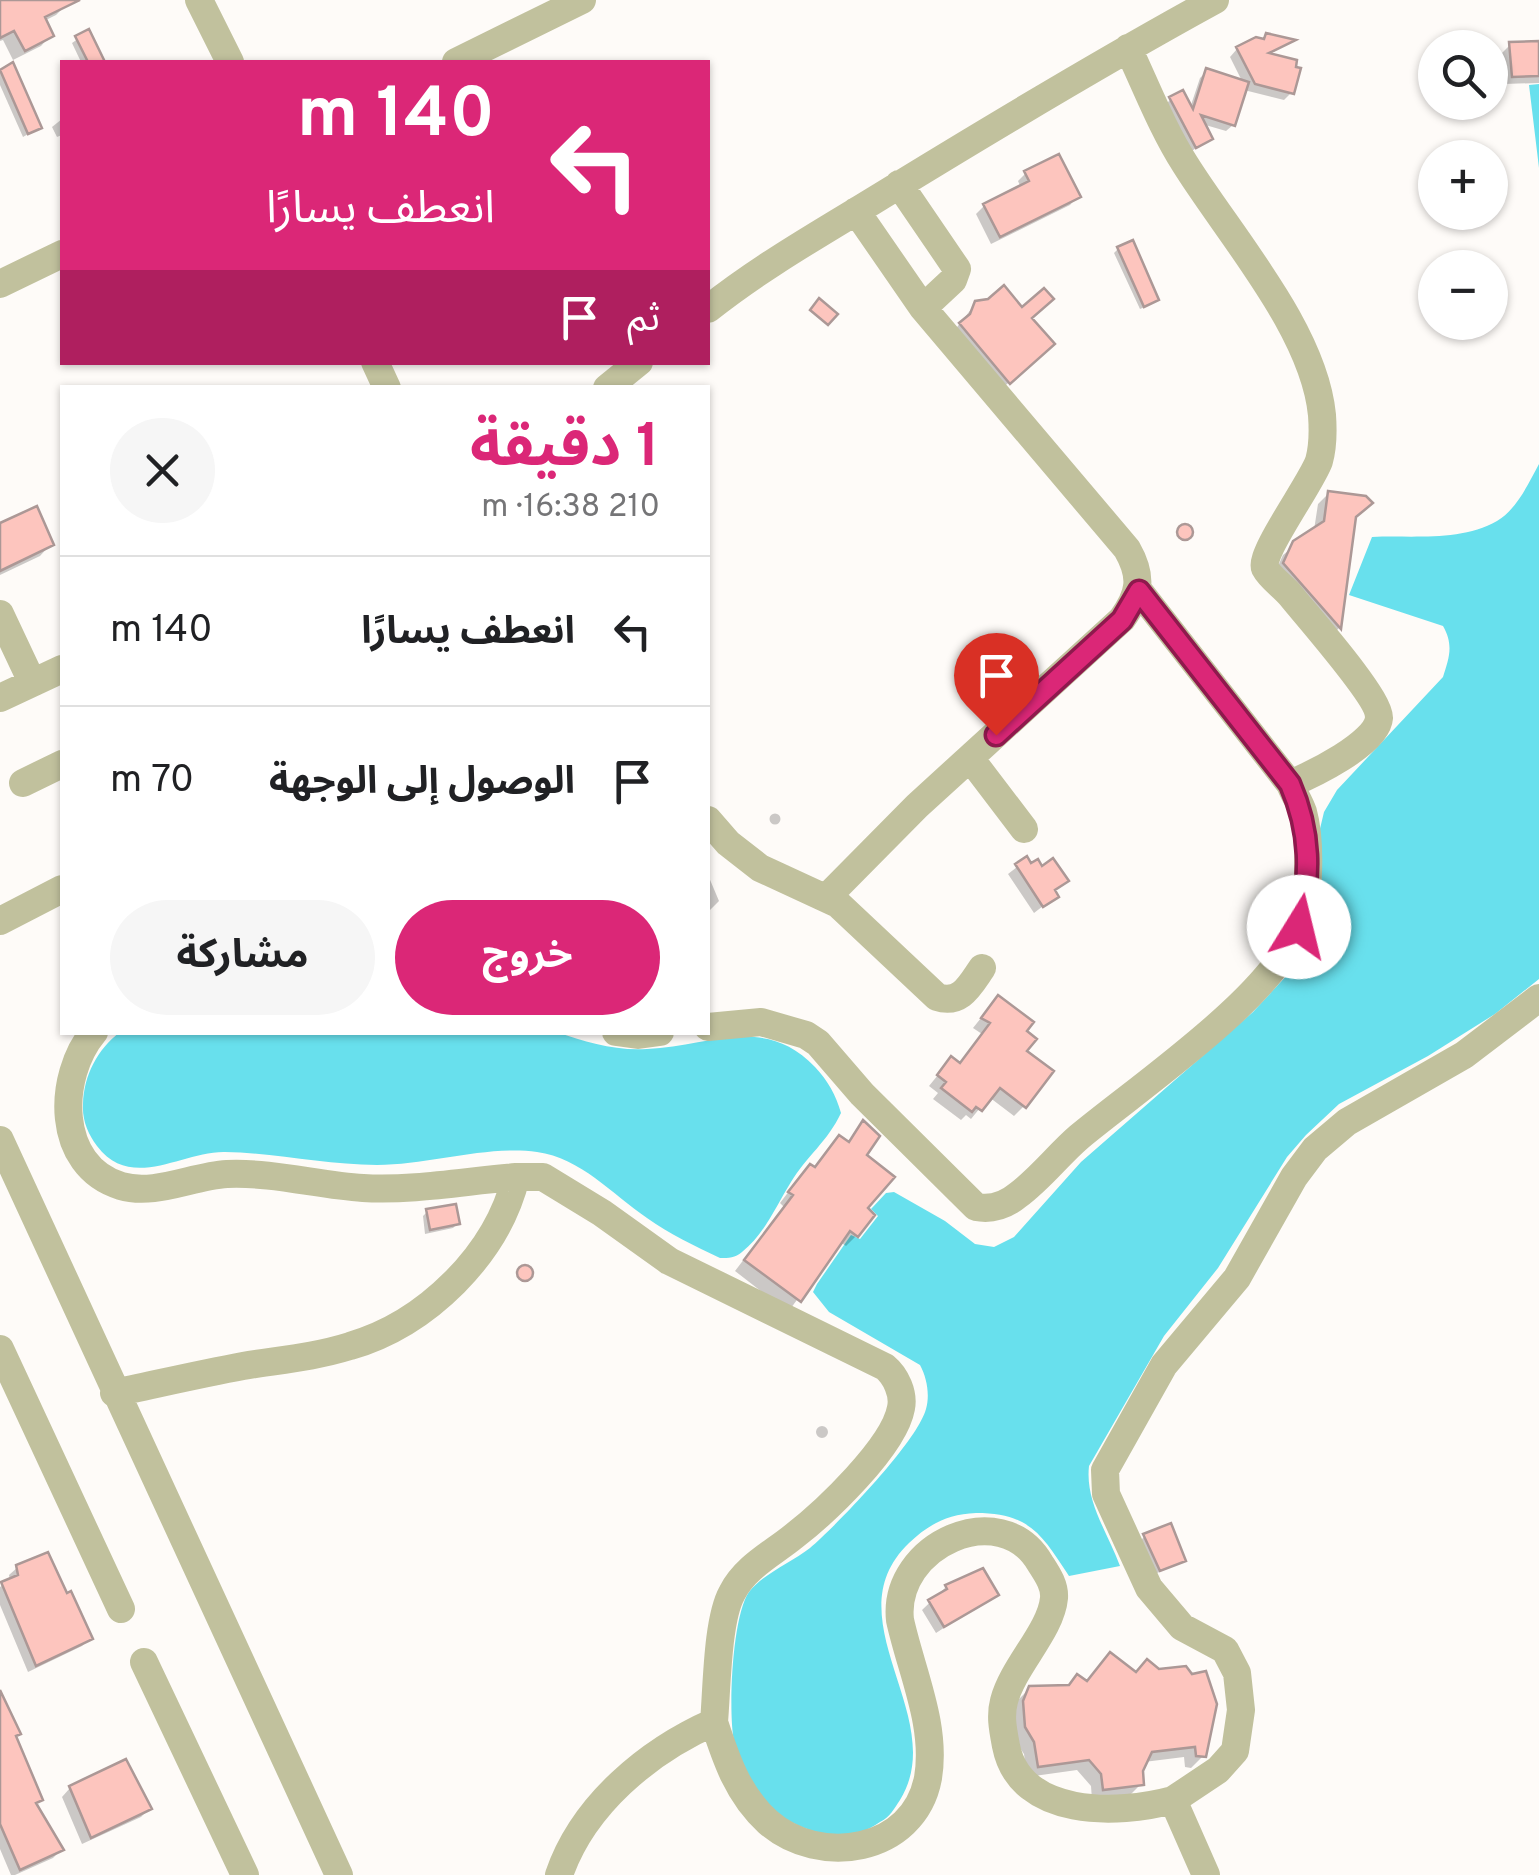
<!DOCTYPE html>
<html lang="ar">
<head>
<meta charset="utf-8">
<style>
  body { margin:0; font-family:Overpass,"Noto Sans Arabic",sans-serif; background:#f6f6f6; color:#202124; direction:rtl; height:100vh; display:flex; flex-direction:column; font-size:38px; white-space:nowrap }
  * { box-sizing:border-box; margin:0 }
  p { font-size:32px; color:#757577 }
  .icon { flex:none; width:55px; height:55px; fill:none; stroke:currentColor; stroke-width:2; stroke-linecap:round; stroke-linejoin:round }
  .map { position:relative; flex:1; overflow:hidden; direction:ltr }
  .drawer { position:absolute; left:60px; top:385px; width:650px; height:650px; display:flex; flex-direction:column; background:#fff; border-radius:0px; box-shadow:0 2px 8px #0004; direction:rtl }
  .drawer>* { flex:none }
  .top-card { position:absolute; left:60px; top:60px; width:650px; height:305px; border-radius:0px; box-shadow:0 2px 8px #0004; direction:rtl; background:#db2777; color:#fff; overflow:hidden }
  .controls { position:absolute; left:1418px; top:30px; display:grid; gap:20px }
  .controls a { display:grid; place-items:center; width:90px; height:90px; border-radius:50%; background:#fff; box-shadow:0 2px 8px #0004; font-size:50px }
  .pin { position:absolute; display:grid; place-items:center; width:85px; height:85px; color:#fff; margin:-102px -42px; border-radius:50% 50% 50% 0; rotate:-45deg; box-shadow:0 0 10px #0007 }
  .pin .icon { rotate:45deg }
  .me { position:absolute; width:110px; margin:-55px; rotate:9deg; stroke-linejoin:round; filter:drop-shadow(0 0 8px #0008) }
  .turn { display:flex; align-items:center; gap:35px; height:210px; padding:0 50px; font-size:45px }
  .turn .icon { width:130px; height:130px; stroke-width:2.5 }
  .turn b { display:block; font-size:70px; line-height:85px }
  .then { display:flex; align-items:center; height:95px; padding:0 50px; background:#0003; gap:20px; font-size:38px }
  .round { display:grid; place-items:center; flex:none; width:105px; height:105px; border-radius:52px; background:#f6f6f6 }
  .summary { display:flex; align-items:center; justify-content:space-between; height:170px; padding:0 50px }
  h1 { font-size:60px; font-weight:700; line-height:75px; color:#db2777 }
  .action { display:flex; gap:20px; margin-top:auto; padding:20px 50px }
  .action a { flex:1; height:115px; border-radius:60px; background:#db2777; color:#fff; font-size:40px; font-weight:700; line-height:115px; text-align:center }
  .action a+a { background:#f6f6f6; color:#202124 }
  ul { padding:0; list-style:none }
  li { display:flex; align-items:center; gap:30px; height:150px; padding:0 50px; border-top:2px solid #e0e0e0 }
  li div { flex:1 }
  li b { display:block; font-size:38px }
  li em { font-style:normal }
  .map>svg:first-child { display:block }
  .water { fill:#68e0ed }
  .shadow { fill:#0003 }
  .building { fill:#fdc5be; stroke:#ac9896; stroke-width:2.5 }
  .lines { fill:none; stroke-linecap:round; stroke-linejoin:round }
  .minor { stroke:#c1c19d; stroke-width:28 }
  .route-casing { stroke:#8e194d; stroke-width:25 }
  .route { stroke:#db2777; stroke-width:18 }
</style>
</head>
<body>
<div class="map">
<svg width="1539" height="1875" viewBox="0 0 1539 1875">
  <rect width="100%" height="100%" fill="#fefbf8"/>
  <!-- water -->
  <path class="water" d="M1539 84V168L1529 85Z
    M1539 464V979L1495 1014 1428 1056 1339 1104 1306 1135 1287 1157 1218 1268 1164 1336 1089 1466C1085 1502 1108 1533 1120 1566L1069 1576C1042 1535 1030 1513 976 1513 948 1514 929 1524 909 1543 830 1619 951 1717 900 1800 894 1809 890 1817 880 1822 863 1833 851 1838 831 1835 801 1830 773 1816 756 1790 747 1777 737 1756 734 1741 728 1712 732 1616 749 1592 764 1573 791 1563 810 1548 838 1524 917 1442 926 1409 930 1395 927 1378 920 1365L829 1312 813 1292 817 1284 851 1235 860 1239 878 1216 871 1209 886 1193 894 1192 945 1221 975 1244 994 1247 1014 1237 1081 1162 1253 1012 1290 972 1310 930 1322 891 1319 833 1324 812 1337 790 1443 677C1449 658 1454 645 1443 626L1349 595 1372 537C1411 535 1461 542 1497 521 1517 509 1528 484 1539 464Z
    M120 1032H556C586 1042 615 1051 647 1049 710 1046 765 1014 815 1067 828 1081 836 1095 841 1113 828 1141 806 1157 791 1182 776 1206 764 1235 742 1252 735 1258 729 1258 720 1258 695 1246 669 1234 647 1218 612 1194 581 1158 537 1152 487 1145 429 1165 377 1165 326 1165 276 1153 225 1152 182 1151 132 1192 97 1146 88 1134 82 1120 83 1104 84 1075 97 1050 120 1032Z"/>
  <!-- shadow -->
  <path class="shadow" d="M0 0H65L67 4 56 15 44 21 51 35 41 46 13 60 3 40 0 41Z
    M88 32 102 62H81L72 43Z
    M1267 36 1291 42 1268 55 1292 92 1284 100 1244 90 1233 125 1226 131 1202 124 1210 138 1189 153 1164 106 1171 99 1190 108 1200 78 1207 71 1243 83 1230 57 1237 49 1256 40 1261 41Z
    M1539 44V83L1504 84 1502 53 1510 45Z
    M12 66 40 127 23 137 0 85V72Z
    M62 119V135L57 137 52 127Z
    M1026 173 1078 196 1070 205 991 244 976 214 984 206 1021 188 1018 181Z
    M1118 249 1156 299 1152 304 1140 309 1114 253Z
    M976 303 1029 319 1041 354 998 392 950 336Z
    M1329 493 1353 518 1339 628 1329 638 1274 575 1283 555 1314 530 1318 504Z
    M0 526 51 544 40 556 0 575Z
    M1177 534a6 6 0 1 1 12 0a6 6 0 1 1-12 0Z
    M769.5 819a5.5 5.5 0 1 1 11 0a5.5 5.5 0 1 1-11 0Z
    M1026 860 1031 867 1066 880 1053 892 1056 896 1034 913 1008 874Z
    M708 875 719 901 708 912Z
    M989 1008 1023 1032 1024 1106 1014 1116 989 1097 971 1119 966 1115 961 1120 933 1099 938 1093 929 1086 942 1070 958 1065 982 1034 973 1028Z
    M863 1123 864 1209 856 1236 846 1246 840 1242 788 1312 735 1271 784 1207 780 1203 799 1178 847 1143Z
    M428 1211 458 1223 453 1228 425 1234 423 1216Z
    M517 1275a6 6 0 1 1 12 0a6 6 0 1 1-12 0Z
    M816 1432a6 6 0 1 1 12 0a6 6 0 1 1-12 0Z
    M1145 1536 1183 1561 1155 1574 1140 1541Z
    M18 1567 65 1596 90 1638 82 1646 28 1672 0 1605V1587L10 1581 9 1575Z
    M946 1587 996 1594 936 1633 922 1610Z
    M1077 1677 1206 1753 1191 1768 1185 1767 1184 1757 1144 1762 1140 1771 1141 1784 1130 1795 1092 1800 1091 1786 1077 1770 1027 1777 1024 1754 1014 1739 1012 1714 1018 1700 1030 1688 1067 1687Z
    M0 1695 40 1799 35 1805 61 1850 53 1858 15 1875H11L0 1849Z
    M70 1788 149 1809 141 1817 82 1844 62 1797Z"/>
  <!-- building -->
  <path class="building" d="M0 0H80L45 17 54 36 25 51 14 31 0 38Z
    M89 29 105 62H88L75 36Z
    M1266 33 1296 40 1269 53 1297 60 1296 67 1301 68 1294 94 1255 84 1236 47 1256 37 1264 39Z
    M1539 41V76L1512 77 1509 42Z
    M13 62 42 128 28 134 0 70Z
    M1206 68 1249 82 1235 126 1201 115 1213 139 1196 148 1169 97 1183 90 1193 109Z
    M1059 154 1081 197 1000 237 983 204 1029 181 1024 171Z
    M1133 240 1159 300 1144 307 1117 247Z
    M1004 285 1022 307 1044 288 1054 299 1032 318 1055 344 1010 384 959 323 970 314 975 301 988 299Z
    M819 298 838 314 828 325 810 310Z
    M1328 491 1366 496 1373 503 1356 517 1341 629 1283 563 1293 541 1324 521Z
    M37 506 54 545 0 571V523Z
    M1177 532a8 8 0 1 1 16 0a8 8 0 1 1-16 0Z
    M1027 856 1031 863 1038 859 1042 866 1053 858 1069 881 1055 890 1059 897 1043 907 1015 864Z
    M998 995 1034 1022 1027 1031 1037 1039 1027 1051 1054 1071 1026 1108 1000 1088 982 1111 976 1107 972 1112 941 1088 946 1082 937 1075 951 1056 960 1063 990 1023 981 1018Z
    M863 1120 880 1136 867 1155 895 1177 868 1208 875 1215 858 1237 850 1231 801 1302 744 1260 793 1195 788 1192 810 1164 815 1167 839 1135 849 1142Z
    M456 1204 460 1224 430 1230 426 1209Z
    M517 1273a8 8 0 1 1 16 0a8 8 0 1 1-16 0Z
    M1171 1523 1186 1561 1160 1571 1143 1534Z
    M48 1552 67 1593 71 1591 93 1639 36 1666 1 1582 18 1575 16 1565Z
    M983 1568 999 1595 944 1627 928 1600 947 1589 945 1585Z
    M1110 1652 1136 1672 1147 1659 1159 1669 1186 1666 1192 1674 1206 1671 1217 1704 1206 1757 1196 1756 1195 1747 1152 1752 1143 1771 1144 1785 1103 1790 1101 1774 1089 1760 1038 1767 1034 1742 1025 1727 1023 1701 1029 1686 1069 1685 1077 1674 1087 1681Z
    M0 1690 21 1734 16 1736 43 1800 36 1803 64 1850 20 1870 0 1824Z
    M126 1759 152 1809 91 1838 69 1786Z"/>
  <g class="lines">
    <!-- minor -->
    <path class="minor" d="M199 0 230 62
      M1128 48C1146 86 1162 128 1185 164 1230 236 1314 330 1322 415 1323 429 1323 447 1319 461 1312 482 1259 554 1265 568 1270 578 1284 587 1291 596 1307 616 1380 698 1379 718 1377 744 1311 775 1290 784
      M456 62 582 0
      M899 184 957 269 953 280 923 308
      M0 284 62 254
      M708 309C756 271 807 241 860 209 977 137 1094 66 1215 0
      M375 362 387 388
      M607 388 639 362
      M0 614 32 682
      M0 698 62 669
      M970 758 1024 829
      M23 783 62 764
      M708 820 728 843 760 868 838 904 937 997C961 1005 970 985 982 968
      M827 897 917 806 1122 619C1140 594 1143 577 1127 549L923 308 856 211
      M0 921 62 889
      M708 1027 761 1022 806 1035 818 1043 862 1094 976 1207C992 1210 1006 1205 1018 1195 1041 1178 1058 1155 1079 1137 1139 1087 1273 997 1299 926 1310 898 1311 841 1303 812 1300 803 1294 794 1290 784L1139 591
      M94 1032C57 1076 55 1166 121 1186 155 1196 192 1176 227 1174 272 1172 318 1185 363 1188 413 1191 466 1181 516 1177
      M616 1032 638 1035 660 1032
      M0 1140 339 1875
      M0 1349 121 1609
      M114 1393C157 1384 200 1374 243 1366 279 1360 315 1357 350 1346 426 1324 497 1255 516 1177H543L602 1213 669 1261 885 1367C896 1376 904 1394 901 1408 894 1447 825 1512 794 1536 772 1554 745 1567 732 1593 717 1620 717 1688 714 1722
      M144 1662 245 1875
      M1173 1800 1218 1770 1235 1751 1241 1710 1237 1673 1225 1650 1182 1627 1149 1588 1106 1494 1105 1470 1164 1365 1237 1278 1294 1177 1315 1149 1347 1122 1464 1055 1539 998
      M559 1875C583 1805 648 1751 714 1722 726 1759 738 1795 768 1822 819 1867 914 1853 928 1778 937 1725 911 1671 900 1620 892 1545 1001 1496 1040 1563 1047 1574 1055 1585 1054 1598 1051 1631 1013 1666 1004 1701 1000 1716 1003 1730 1006 1746 1020 1818 1118 1815 1173 1800L1206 1875"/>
  </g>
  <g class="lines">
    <!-- route casing -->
    <g class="route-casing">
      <path id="route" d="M996 735 1122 620 1139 591 1290 784C1311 832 1311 876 1299 927"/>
    </g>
    <!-- route -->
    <use href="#route" class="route"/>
  </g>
</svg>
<div class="controls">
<a><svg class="icon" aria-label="search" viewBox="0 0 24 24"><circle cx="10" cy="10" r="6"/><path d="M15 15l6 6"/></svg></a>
<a>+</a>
<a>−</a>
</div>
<div class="pin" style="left:996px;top:735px;background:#d93025"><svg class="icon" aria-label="arrive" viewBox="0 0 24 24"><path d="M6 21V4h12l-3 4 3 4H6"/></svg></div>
<svg class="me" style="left:1299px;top:927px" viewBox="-20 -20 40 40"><circle r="19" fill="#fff"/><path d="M0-13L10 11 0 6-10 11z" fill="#db2777"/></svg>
<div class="top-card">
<div class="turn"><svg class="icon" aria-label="left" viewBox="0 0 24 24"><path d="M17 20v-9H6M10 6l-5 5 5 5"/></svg><div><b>140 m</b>انعطف يسارًا</div></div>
<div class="then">ثم<svg class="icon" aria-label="arrive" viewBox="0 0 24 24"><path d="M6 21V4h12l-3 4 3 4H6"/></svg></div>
</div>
<section class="drawer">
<div class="summary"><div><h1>1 دقيقة</h1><p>210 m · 16:38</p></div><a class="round"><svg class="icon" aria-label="close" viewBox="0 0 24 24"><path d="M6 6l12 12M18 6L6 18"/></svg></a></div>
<ul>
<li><svg class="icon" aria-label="left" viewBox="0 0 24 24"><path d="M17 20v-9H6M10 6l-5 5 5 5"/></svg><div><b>انعطف يسارًا</b></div><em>140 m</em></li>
<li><svg class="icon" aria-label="arrive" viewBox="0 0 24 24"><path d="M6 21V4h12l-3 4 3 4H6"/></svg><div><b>الوصول إلى الوجهة</b></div><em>70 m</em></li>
</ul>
<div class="action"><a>خروج</a><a>مشاركة</a></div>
</section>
</div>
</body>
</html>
